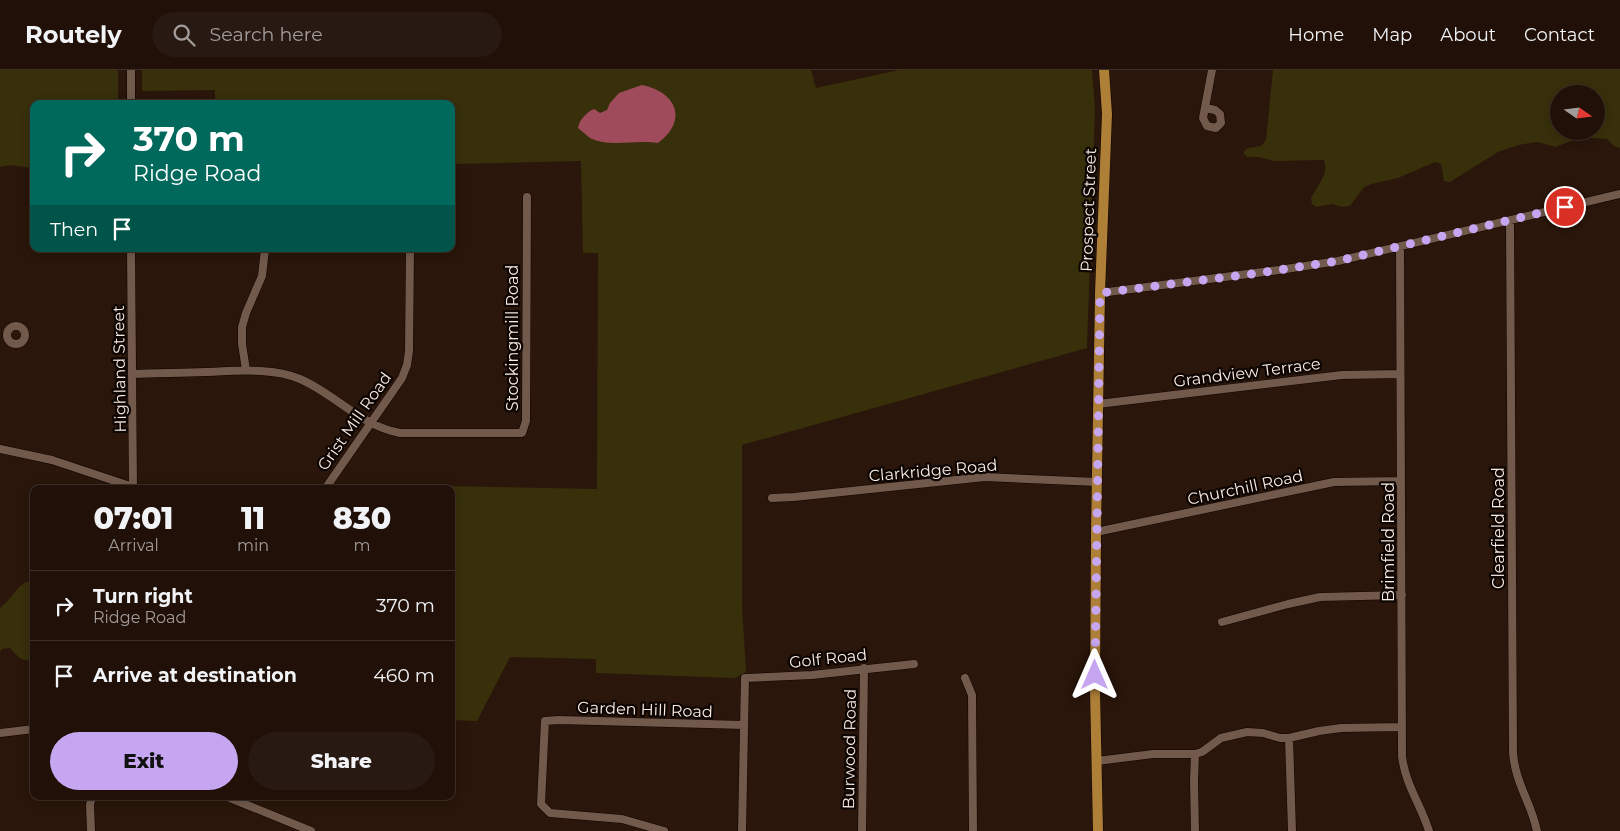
<!DOCTYPE html>
<html lang="en">
<head>
<meta charset="utf-8">
<style>
  body { margin:0; font-family:Montserrat,sans-serif; background:#281912; color:#f1f3f6; height:100vh; display:flex; flex-direction:column; font-size:19px; white-space:nowrap }
  * { box-sizing:border-box; margin:0 }
  p { font-size:16px; color:#a29d9c }
  .icon { flex:none; width:28px; height:28px; fill:none; stroke:currentColor; stroke-width:2; stroke-linecap:round; stroke-linejoin:round }
  .map { position:relative; flex:1; overflow:hidden }
  .side { position:absolute; left:30px; top:415px; width:425px; height:315px; display:flex; flex-direction:column; background:#201008; border-radius:10px; box-shadow:0 2px 12px #0003,0 0 0 1px #3d3029 }
  .side>* { flex:none }
  .top-card { position:absolute; left:30px; top:30px; width:425px; height:152px; border-radius:10px; box-shadow:0 2px 12px #0003,0 0 0 1px #3d3029; background:#00695c; color:#fff; overflow:hidden }
  .needle { width:32px; rotate:104deg }
  .tools { position:absolute; left:1550px; top:15px; display:grid; gap:10px }
  .tools a { display:grid; place-items:center; width:55px; height:55px; border-radius:50%; background:#201008; box-shadow:0 2px 12px #0003,0 0 0 1px #3d3029; font-size:25px }
  .pin { position:absolute; display:grid; place-items:center; width:42px; height:42px; color:#fff; margin:-21px; border:2px solid #fff; border-radius:50%; box-shadow:0 1px 5px #0007 }
  .me { position:absolute; width:55px; margin:-28px; rotate:0deg; stroke-linejoin:round; filter:drop-shadow(0 0 4px #0008) }
  .turn { display:flex; align-items:center; gap:18px; height:105px; padding:0 20px; font-size:22px }
  .turn .icon { width:65px; height:65px; stroke-width:2.5 }
  .turn b { display:block; font-size:35px; line-height:42px }
  .then { display:flex; align-items:center; height:48px; padding:0 20px; background:#0003; gap:10px; font-size:19px }
  .eta { display:flex; justify-content:space-evenly; align-items:center; height:85px; text-align:center }
  .eta b { font-size:30px; font-weight:800; line-height:35px }
  .button { display:flex; gap:10px; margin-top:auto; padding:10px 20px }
  .button a { flex:1; height:58px; border-radius:30px; background:#c6a6f0; color:#111; font-size:20px; font-weight:800; line-height:58px; text-align:center }
  .button a+a { background:#281912; color:#f1f3f6 }
  ul { padding:0; list-style:none }
  li { display:flex; align-items:center; gap:15px; height:70px; padding:0 20px; border-top:1px solid #3d3029 }
  li div { flex:1 }
  li b { display:block; font-size:19px }
  li em { font-style:normal }
  header { display:flex; align-items:center; gap:30px; box-sizing:border-box; height:70px; padding:0 25px; background:#201008; border-bottom:1px solid #3d3029 }
  header strong { font-size:24px }
  nav { display:flex; gap:28px; margin-inline-start:auto; font-size:18px }
  .search { width:350px; height:45px; background:#281912; display:flex; align-items:center; gap:12px; box-sizing:border-box; padding:0 18px; border-radius:28px; color:#a29d9c; font-size:19px }
  .map>svg:first-child { display:block }
  .green { fill:#38300b; fill-rule:evenodd }
  .water { fill:#a04b5b }
  .lines { fill:none; stroke-linecap:round; stroke-linejoin:round }
  .minor-casing { stroke:#110300; stroke-width:9 }
  .major-casing { stroke:#110300; stroke-width:11 }
  .minor { stroke:#715a4b; stroke-width:8 }
  .major { stroke:#ae7f37; stroke-width:10 }
  .route { stroke:#c6a6f0; stroke-width:9; stroke-dasharray:0 16.2 }
  .labels { text-anchor:middle; stroke-width:4.5; stroke-linejoin:round; paint-order:stroke }
  .street-label { font-size:16px; fill:#faebe3; stroke:#0c0502 }
</style>
</head>
<body>
<header>
<strong>Routely</strong>
<div class="search"><svg class="icon" aria-label="search" viewBox="0 0 24 24"><circle cx="10" cy="10" r="6"/><path d="M15 15l6 6"/></svg>Search here</div>
<nav><a>Home</a><a>Map</a><a>About</a><a>Contact</a></nav>
</header>
<div class="map">
<svg width="1620" height="761" viewBox="0 0 1620 761">
  <rect width="100%" height="100%" fill="#2a160a"/>
  <!-- green -->
  <path class="green" d="M0 0H118V34H34V98L10 95 0 97Z
    M142 0H811L816 18 899 0H1092L1095 39 1087 278 742 375V536L746 602 735 608 596 603V589L510 587 477 651 451 650V419H391L392 415 597 419 598 183H583L581 91 451 94V34H215V20L142 21Z
    M1273 0H1620V78L1614 76 1607 69 1580 67 1556 77 1537 72 1518 75 1498 82 1450 112 1444 111 1441 94 1435 92 1398 108 1372 114 1364 117 1350 136 1342 137 1332 134 1316 137 1312 134 1311 128C1316 118 1330 103 1324 90L1275 91 1258 87H1247L1243 82 1248 78 1261 76 1266 70ZM1559 24H1596V61H1559Z
    M34 510V590C20 592 19 587 10 578L2 579 0 582V538C13 529 17 512 34 510Z"/>
  <!-- water -->
  <path class="water" d="M642 15C676 22 689 50 658 73 636 69 611 78 590 68 586 65 582 61 578 58 579 50 587 42 594 39L600 43 607 40 610 33 619 23Z"/>
  <g class="lines">
    <!-- minor casing -->
    <g class="minor-casing">
      <path id="minor" d="M131 0V34
        M1206 38 1215 40 1220 44 1221 53 1216 58 1207 56 1203 48 1212 0
        M1510 151 1513 682C1515 713 1531 732 1537 761
        M1400 177 1402 686C1405 714 1421 735 1429 761
        M131 179 133 419
        M1100 223 1279 200 1338 191 1620 124
        M7 265a9 9 0 1 1 18 0a9 9 0 1 1-18 0Z
        M246 300 242 274V257L246 243 262 206 265 179
        M133 304C157 303 181 303 205 302 234 301 273 297 300 309 335 324 361 356 400 363H522L526 351 527 127
        M1098 334 1342 305 1400 304
        M0 379 52 390 133 417
        M325 419 402 308 407 295 409 281 410 179
        M772 428 794 427 985 407 1097 412
        M1096 462 1334 412 1401 411
        M1222 552 1288 534 1320 527 1402 525
        M965 608 972 625 973 761
        M0 663 34 659
        M1289 668 1292 761
        M1097 691 1153 684H1195L1202 682 1221 668 1247 662 1263 663 1280 668H1289L1319 661 1341 658 1402 657
        M225 726 311 761
        M91 761 90 735 92 726
        M664 761 622 749 550 743 541 734 545 651 559 650 744 655
        M742 761 745 608 812 605 914 594
        M862 761 864 598
        M1195 761 1194 711 1195 684"/>
    </g>
    <!-- major casing -->
    <g class="major-casing">
      <path id="major" d="M1098 761 1095 621 1096 462 1100 223 1107 44 1104 0"/>
    </g>
    <!-- minor -->
    <use href="#minor" class="minor"/>
    <!-- major -->
    <use href="#major" class="major"/>
  </g>
  <g class="lines">
    <!-- route -->
    <path class="route" d="M1095 605 1100 223 1252 204 1338 191 1565 137"/>
  </g>
  <g class="labels">
    <!-- street labels -->
    <g class="street-label">
      <text transform="translate(1088 140) rotate(-88)" y="6">Prospect Street</text>
      <text transform="translate(512 268) rotate(-90)" y="6">Stockingmill Road</text>
      <text transform="translate(119 299) rotate(-91)" y="6">Highland Street</text>
      <text transform="translate(1247 302) rotate(-7)" y="6">Grandview Terrace</text>
      <text transform="translate(354 351) rotate(-55)" y="6">Grist Mill Road</text>
      <text transform="translate(933 400) rotate(-5)" y="6">Clarkridge Road</text>
      <text transform="translate(1245 417) rotate(-12)" y="6">Churchill Road</text>
      <text transform="translate(1498 458) rotate(-90)" y="6">Clearfield Road</text>
      <text transform="translate(1388 472) rotate(-90)" y="6">Brimfield Road</text>
      <text transform="translate(828 588) rotate(-6)" y="6">Golf Road</text>
      <text transform="translate(645 639) rotate(2)" y="6">Garden Hill Road</text>
      <text transform="translate(849 679) rotate(-89)" y="6">Burwood Road</text>
    </g>
  </g>
</svg>
<div class="tools">
<a><svg class="needle" viewBox="-14 -14 28 28"><path d="M0-13l5 13h-10z" fill="#e53935"/><path d="M0 13l5-13h-10z" fill="#a29d9c"/></svg></a>
</div>
<div class="pin" style="left:1565px;top:137px;background:#d93025"><svg class="icon" aria-label="arrive" viewBox="0 0 24 24"><path d="M6 21V4h12l-3 4 3 4H6"/></svg></div>
<svg class="me" style="left:1095px;top:605px" viewBox="-20 -20 40 40"><path d="M0-17L14 15 0 8-14 15z" fill="#c6a6f0" stroke="#fff" stroke-width="4"/></svg>
<div class="top-card">
<div class="turn"><svg class="icon" aria-label="right" viewBox="0 0 24 24"><path d="M7 20v-9h11M14 6l5 5-5 5"/></svg><div><b>370 m</b>Ridge Road</div></div>
<div class="then">Then<svg class="icon" aria-label="arrive" viewBox="0 0 24 24"><path d="M6 21V4h12l-3 4 3 4H6"/></svg></div>
</div>
<section class="side">
<div class="eta">
<div><b>07:01</b><p>Arrival</p></div>
<div><b>11</b><p>min</p></div>
<div><b>830</b><p>m</p></div>
</div>
<ul>
<li><svg class="icon" aria-label="right" viewBox="0 0 24 24"><path d="M7 20v-9h11M14 6l5 5-5 5"/></svg><div><b>Turn right</b><p>Ridge Road</p></div><em>370 m</em></li>
<li><svg class="icon" aria-label="arrive" viewBox="0 0 24 24"><path d="M6 21V4h12l-3 4 3 4H6"/></svg><div><b>Arrive at destination</b></div><em>460 m</em></li>
</ul>
<div class="button"><a>Exit</a><a>Share</a></div>
</section>
</div>
</body>
</html>
